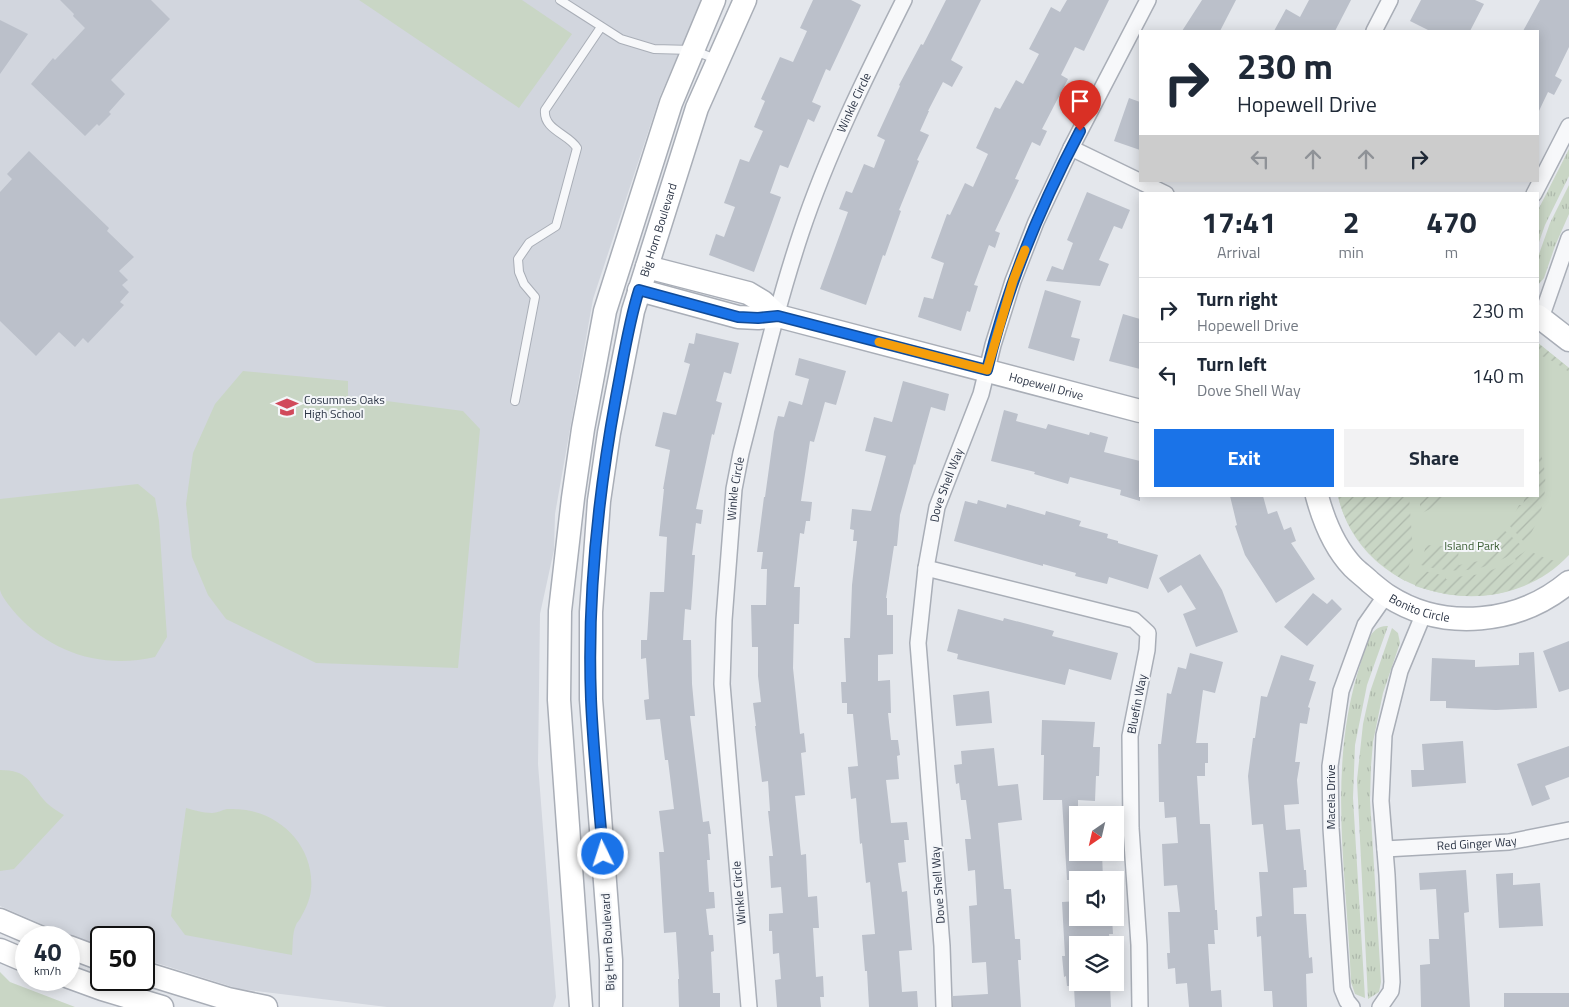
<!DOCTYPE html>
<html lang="en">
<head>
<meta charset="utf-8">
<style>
  body { margin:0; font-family:"Titillium Web",sans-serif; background:#f2f2f3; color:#1f2937; height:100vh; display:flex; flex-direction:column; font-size:19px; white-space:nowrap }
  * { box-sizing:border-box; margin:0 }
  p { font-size:16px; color:#747a83 }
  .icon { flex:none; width:28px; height:28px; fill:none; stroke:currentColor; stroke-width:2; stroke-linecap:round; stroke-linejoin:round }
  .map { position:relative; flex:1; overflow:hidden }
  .side { position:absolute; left:1139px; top:192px; width:400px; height:305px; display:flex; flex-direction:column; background:#fff; border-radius:0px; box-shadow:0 2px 12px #0003 }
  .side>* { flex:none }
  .hud { position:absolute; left:1139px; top:30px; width:400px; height:152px; border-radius:0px; box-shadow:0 2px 12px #0003; background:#fff; color:#1f2937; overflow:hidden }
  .needle { width:32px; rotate:214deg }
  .buttons { position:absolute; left:1069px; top:806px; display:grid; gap:10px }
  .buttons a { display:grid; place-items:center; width:55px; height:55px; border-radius:0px; background:#fff; box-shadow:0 2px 12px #0003; font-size:25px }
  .speed { position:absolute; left:15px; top:926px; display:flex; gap:10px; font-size:25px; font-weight:700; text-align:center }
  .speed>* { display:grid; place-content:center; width:65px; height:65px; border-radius:50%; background:#fff; box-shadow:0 2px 12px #0003; line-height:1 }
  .speed small { font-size:12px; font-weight:400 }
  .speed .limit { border:2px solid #111; border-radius:8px; background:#fff; color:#111 }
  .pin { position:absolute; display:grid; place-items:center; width:42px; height:42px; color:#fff; margin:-51px -21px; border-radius:50% 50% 50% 0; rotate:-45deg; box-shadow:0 0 5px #0007 }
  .pin .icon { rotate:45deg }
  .me { position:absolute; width:55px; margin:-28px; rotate:356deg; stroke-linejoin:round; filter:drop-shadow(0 0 4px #0008) }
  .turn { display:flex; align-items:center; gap:18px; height:105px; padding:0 15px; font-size:22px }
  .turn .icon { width:65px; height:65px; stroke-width:2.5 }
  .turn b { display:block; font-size:35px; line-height:42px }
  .lanes { display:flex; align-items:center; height:48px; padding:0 15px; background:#0003; justify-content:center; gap:25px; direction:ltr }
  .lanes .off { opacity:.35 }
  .eta { display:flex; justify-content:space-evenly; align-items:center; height:85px; text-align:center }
  .eta b { font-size:30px; font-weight:700; line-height:35px }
  .button { display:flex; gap:10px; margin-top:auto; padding:10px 15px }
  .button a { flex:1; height:58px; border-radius:0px; background:#1a73e8; color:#fff; font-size:20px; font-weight:700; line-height:58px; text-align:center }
  .button a+a { background:#f2f2f3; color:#1f2937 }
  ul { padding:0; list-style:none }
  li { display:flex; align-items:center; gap:15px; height:65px; padding:0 15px; border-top:1px solid #e0e1e3 }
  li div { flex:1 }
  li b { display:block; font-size:19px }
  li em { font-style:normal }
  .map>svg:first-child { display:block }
  .built { fill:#d2d6de }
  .grass { fill:url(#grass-tufts) }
  .park { fill:#c9d6c5 }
  .garden { fill:url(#garden-furrows) }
  .building { fill:#bbc0ca }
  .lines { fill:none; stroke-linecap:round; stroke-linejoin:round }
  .lane-casing { stroke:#a9aeb7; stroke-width:10 }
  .street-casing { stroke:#a9aeb7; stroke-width:18 }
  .secondary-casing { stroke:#a9aeb7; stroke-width:25 }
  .lane { stroke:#f7f8fa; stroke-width:8 }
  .street { stroke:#f7f8fa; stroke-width:15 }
  .secondary { stroke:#fff; stroke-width:22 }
  .route-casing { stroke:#114b97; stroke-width:12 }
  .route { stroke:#1a73e8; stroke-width:9 }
  .slow { stroke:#f59e0b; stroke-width:9 }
  .labels { text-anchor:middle; stroke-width:4; stroke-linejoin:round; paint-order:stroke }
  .street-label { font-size:12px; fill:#2b3445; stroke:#f4f6f9 }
  .poi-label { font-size:12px; fill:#2b3445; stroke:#f4f6f9; text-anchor:start }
  .park-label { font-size:12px; fill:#3f6138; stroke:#f4f6f9 }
</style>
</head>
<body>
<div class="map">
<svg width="1569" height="1007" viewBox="0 0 1569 1007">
  <defs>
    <pattern id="grass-tufts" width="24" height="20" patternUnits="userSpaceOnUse" patternTransform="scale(1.25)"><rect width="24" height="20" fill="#c9d6c5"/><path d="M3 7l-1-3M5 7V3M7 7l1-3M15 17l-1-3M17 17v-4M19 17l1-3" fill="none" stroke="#adb8ab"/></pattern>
    <pattern id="garden-furrows" width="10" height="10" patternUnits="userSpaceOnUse" patternTransform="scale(1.25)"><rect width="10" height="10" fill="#c9d6c5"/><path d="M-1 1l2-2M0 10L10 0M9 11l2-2" fill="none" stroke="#adb8ab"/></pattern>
  </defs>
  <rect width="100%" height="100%" fill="#e4e7ec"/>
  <!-- built -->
  <path class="built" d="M0 0H702L660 96 593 299 555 514 554 550 540 614 538 764 556 997 553 1007H387L239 989 144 959V938H101V946L62 933 0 906Z"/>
  <!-- grass -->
  <path class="grass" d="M1569 149V176L1545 225 1538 245V210Z
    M1569 185V214L1555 246 1544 278 1538 285V257L1550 223Z
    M1388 626 1367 685 1355 745 1353 798 1365 998 1355 994 1351 982C1347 873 1326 768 1361 662 1366 647 1369 625 1388 626Z
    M1392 628 1398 633 1400 643 1383 693 1373 742 1371 766 1370 800 1381 982 1379 992 1368 999 1357 780 1363 724 1370 692Z"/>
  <!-- park -->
  <path class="park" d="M359 0H522L572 34 519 108Z
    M1538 343 1569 368V555C1499 630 1361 598 1338 496H1538Z
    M243 371 348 381V396L463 411 480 429 458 668 316 663 226 619 208 595 192 557 186 504 193 453 215 404Z
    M138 484 155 498 159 521 167 637 155 657C104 669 53 654 17 615 12 609 2 598 0 590 0 583 0 574 0 567 0 544 0 521 0 499Z
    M0 770C28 770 29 782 44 800 49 806 57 811 64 815L14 869 0 871Z
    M186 808C194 810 203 813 212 813 217 813 222 810 227 809 232 809 240 809 246 810 285 816 315 850 311 890 310 900 305 910 300 919 299 921 297 922 296 925 292 933 293 946 292 955L185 935 171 916Z
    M0 972 10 982 75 1007H0Z"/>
  <!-- garden -->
  <path class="garden" d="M1538 343 1569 368V372L1556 363 1538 354Z
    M1538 446C1552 479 1545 514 1525 543L1509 525 1519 505H1523L1525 496H1538Z
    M1338 496H1409L1413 551 1405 581C1374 562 1346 533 1338 496Z
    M1420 496H1444L1436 506 1420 514Z
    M1504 530 1522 546C1492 571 1458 576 1421 565L1426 545 1458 547 1459 565 1489 559 1493 555 1485 541Z
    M1527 550 1547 559 1561 562C1516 599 1469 604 1415 586L1420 570 1446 576V579L1455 580 1456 577 1482 574 1506 564 1508 566 1516 561 1515 558Z"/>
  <!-- building -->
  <path class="building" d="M60 0H151L170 19 111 80 125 94 109 112 111 114 99 126 97 124 85 136 31 84 53 58 55 60 85 28 73 16 74 14Z
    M813 0H851L861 5 830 71 826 69 812 102 821 106 814 122 808 119 788 168 780 165 770 193 781 197 754 272 709 255 716 234 724 237 735 207 724 203 740 159 749 162 763 131 754 127 765 101 761 99 780 57 793 62 807 31 800 28Z
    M946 0H981L951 60 963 67 952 87 943 82 928 111H929L920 131 929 135 917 160 919 161 899 210 901 211 885 256 883 255 866 305 820 289 848 212 839 209 846 191 852 193 864 164 874 168 885 140 877 136 900 86 899 85 921 44 923 45Z
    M1067 0H1109L1084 51 1075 47 1061 75 1068 79 1042 129 1047 131 1040 146 1032 142 1015 179 1019 180 995 231 1000 233 995 248 989 245 974 285 978 286 970 312 967 311 961 331 918 317 924 297 933 299 944 263 931 258 947 214 950 215 965 183 973 187 988 154 976 148 995 107 1000 109 1016 80 1023 84 1039 54 1029 49 1051 7 1060 12Z
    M1202 0H1236L1220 31H1182Z
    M1309 0H1351L1335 31H1274L1286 9 1300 17Z
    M1421 0H1475L1484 4 1470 31H1430L1410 21Z
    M1540 0H1569V47L1555 76 1562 80 1554 95 1548 92 1538 113V31H1523Z
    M0 20 28 34 0 74Z
    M1129 98 1140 102V150L1114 141Z
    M29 151 109 228 107 231 134 257 119 271 128 280 122 285 129 292 120 302 124 305 88 343 83 338 75 347 59 332 36 356 0 321V192L12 179 7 174Z
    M1087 192 1130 210 1122 229 1114 226 1099 260 1109 264 1100 286 1046 281 1052 266 1063 270 1073 243 1067 240Z
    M1045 290 1081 301 1071 337 1080 339 1074 361 1028 348Z
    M1123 314 1140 319V369L1109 361Z
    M696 333 739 343 731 374 724 372 716 401 722 403 714 435 712 434 696 509 703 510 701 524 696 523 692 555H695L691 610 685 609 683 640H691L692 684 695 716H690L703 822 709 821 711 834H708L710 860H707L709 892H714L715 908 706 909 709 935H713L714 951 711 952 713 993H720V1007H679L678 979H679L676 932 664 933 659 852H664L659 811 674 809 668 760H665L660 719 646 720 644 700 649 699 646 658 641 659V640H647L650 592H664L667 537 659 536 664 489H663L670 450 655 446 663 412 676 415 690 364 684 362 689 343 694 344Z
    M799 358 846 371 836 405 825 402 814 442 810 441 801 501 812 502 810 521H806L804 534 800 533 794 587H800L799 624H794L793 668 800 734 804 733 806 752 801 753 805 795 795 796 801 855 806 854 808 897 817 896 819 928H813L816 977 823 976 824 997H820L821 1007H777L775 980 781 979 779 953 773 954 772 931H769V914L783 913 781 887 771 888 769 856H773L768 811H770L768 781 762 782 755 726H756L753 703 761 702 758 676V647H752L751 605H766L767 569H761L763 552H757L764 497H765L774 432 778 416 784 417 789 401 802 405 809 379 795 375Z
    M903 381 949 394 945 411 931 407 915 465 914 464 900 515 897 546H894L886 598H887V615H893V654L878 655V681L890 680 891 713H888L891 740H898L900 755 897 756 899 779 886 780 891 823 907 822 909 840H904L906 862 898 863 902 892 907 891 912 950 899 951 902 992 917 991 918 1007H869L867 971H865L862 935 875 934 870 882 866 883 862 843 860 844 856 798 851 799 848 767 858 766 853 714H847V703H842L841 682H846L844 638H850L852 585 857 541H853L854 530 850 529 852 509 871 511 886 456 865 451 874 417 892 422Z
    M1004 410 1018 414 1016 421 1046 429 1048 424 1089 435 1090 432 1108 437 1104 452 1140 461V501L1120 495 1121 490 1070 477 1068 484 1034 474 1035 472 991 461Z
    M1230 496H1263L1268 514 1277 511 1284 530 1291 527 1296 541 1291 543 1315 579 1276 603 1245 555 1235 526 1237 525Z
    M978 500 1006 508 1007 504 1045 515 1046 511 1081 521 1079 526 1108 534 1107 538 1118 541V543L1158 555 1148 589 1109 577 1107 584 1075 576 1076 573 1043 564V566L954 541 965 501 977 504Z
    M1200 554 1222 590 1238 632 1196 647 1183 614 1196 609 1181 585 1168 593 1159 578Z
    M1313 593 1327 604 1332 599 1342 609 1307 646 1284 627Z
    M958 609 1003 621 1004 618 1054 631 1052 636 1118 653 1111 680 1069 669 1065 685 957 659 958 654 947 651Z
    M1569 641V689L1559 692 1543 651Z
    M1534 652 1537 708 1496 710 1446 708V701H1430L1432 658 1475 660V667L1519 665V653Z
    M1190 653 1223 662 1215 693 1203 690 1196 743H1208V763H1205V776H1197L1200 824H1210L1215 910H1217L1218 930H1214L1215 944H1208L1211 991 1221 990 1222 1007H1189L1187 983 1176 984 1175 968 1168 969 1167 953H1170L1168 912H1180L1177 885 1164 886 1162 844 1178 843 1176 817 1165 818 1164 802H1159L1158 744H1161L1167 693 1171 694 1178 667 1186 669Z
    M1281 655 1314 665 1309 680 1316 682 1308 707 1310 708 1307 724 1300 723 1295 762H1300L1297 780 1299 804 1284 805 1286 830 1300 829 1304 870H1306L1307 887 1293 888 1294 914H1306L1309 958 1312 957 1313 973 1306 974 1307 1007H1273L1272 991H1264L1261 936 1257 937 1256 917 1262 916 1259 872H1268L1263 824 1252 825 1248 776 1253 738H1255L1261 696 1267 697Z
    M989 691 992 723 956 726 953 695Z
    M1042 720 1095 722 1093 747H1100L1099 776H1096L1095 801 1078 800V852H1102L1103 880H1067L1062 800H1043L1044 755H1041Z
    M1463 741 1466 783 1412 787 1411 770H1424L1422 744Z
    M1569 746V777L1545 786 1550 799 1532 806 1517 764Z
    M994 748 998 786 1018 784 1022 820 998 823 1004 889H1011L1015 939H1020L1021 960H1018L1021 1007H953V996L988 994 986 962 972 963 969 906 977 905 975 870 968 871 965 839H971L966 800H961L959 783 956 784 954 765 962 764 961 751Z
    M1466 870 1469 912 1464 913 1470 1007H1421L1420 965 1430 964 1429 939H1439L1436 889 1420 890 1419 873Z
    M1513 873V885L1540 883 1543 926 1499 928 1496 874Z
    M1078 901V918H1112L1113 934H1109L1110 945H1078V986H1067L1066 976 1064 977 1062 956H1065L1062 902Z
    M1110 985 1111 1007H1075L1074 987Z
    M1504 993H1569V1007H1504Z"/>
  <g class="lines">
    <!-- lane casing -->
    <g class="lane-casing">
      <path id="lane" d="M560 0 621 39 654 49 692 50 716 59
        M515 401 535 297 524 284 519 272 518 259 529 243 556 226 577 148C569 134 543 130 545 110L601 27"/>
    </g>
    <!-- street casing -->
    <g class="street-casing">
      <g id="street">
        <path d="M1374 31 1390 0"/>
        <path d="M1071 148 1166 194"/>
        <path d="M1534 194 1569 126"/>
        <path d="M1541 318 1569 238"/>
        <path d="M926 568 1134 620 1148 633 1147 650 1130 736 1131 828 1139 945 1140 1007"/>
        <path id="s1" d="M1385 849 1509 842 1569 830"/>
        <path id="s2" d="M749 1007 722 684 724 620 734 489 741 453C760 379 777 305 801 233 828 152 866 76 904 0"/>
        <path id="s3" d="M944 1007 942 946 918 643 926 568 937 507 981 394 993 345 1013 281 1036 222 1071 148 1148 0"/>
        <path d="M1352 1007 1347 1001 1342 989 1331 828 1330 766 1341 691 1365 625 1386 595"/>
        <path d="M1380 1007 1391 991 1392 982 1387 875 1381 801 1384 735 1400 671 1424 613"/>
      </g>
    </g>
    <!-- secondary casing -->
    <g class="secondary-casing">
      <g id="secondary">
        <path d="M647 267 748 293 763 302 778 316"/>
        <path id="s4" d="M639 290 738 317 758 318 778 316 1140 411"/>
        <path d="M1538 316 1569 340"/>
        <path id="s5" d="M1317 496C1324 522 1334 547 1353 567 1358 572 1365 577 1370 582 1376 587 1382 592 1388 596 1444 632 1519 624 1569 582"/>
        <path d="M0 920 42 938"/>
        <path d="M69 947 101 959"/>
        <path d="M0 950 26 961"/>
        <path d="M144 973 228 999 266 1007"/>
        <path d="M69 977 102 989 162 1007"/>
        <path d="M581 1007 559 700 560 611 573 498 583 429 605 311 671 103 714 0"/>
        <path id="s6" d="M611 1007V960L591 699V612L599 501 609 433 633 311 697 108 745 0"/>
      </g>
    </g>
    <!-- lane -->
    <use href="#lane" class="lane"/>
    <!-- street -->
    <use href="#street" class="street"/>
    <!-- secondary -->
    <use href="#secondary" class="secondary"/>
  </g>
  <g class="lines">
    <!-- route casing -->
    <g class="route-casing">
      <path id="route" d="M603 854C599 802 593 750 591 699 587 598 598 496 616 397 623 361 628 325 639 290L738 317 758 318 778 316 987 370C1007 286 1040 207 1080 131"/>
    </g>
    <!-- route -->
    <use href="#route" class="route"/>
    <!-- slow -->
    <path class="slow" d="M879 342 987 370 1013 281 1025 250"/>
  </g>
  <!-- icons -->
  <defs>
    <g id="school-bare" transform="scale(1.725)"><path d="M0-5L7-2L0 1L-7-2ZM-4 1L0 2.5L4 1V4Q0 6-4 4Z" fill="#d1495b" stroke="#f4f6f9" stroke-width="2.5" paint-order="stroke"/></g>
  </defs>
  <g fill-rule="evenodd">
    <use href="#school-bare" x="287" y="407"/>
  </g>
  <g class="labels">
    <!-- street labels -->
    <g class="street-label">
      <text dy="4" stroke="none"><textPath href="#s2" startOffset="925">Winkle Circle</textPath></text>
      <text dy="4" stroke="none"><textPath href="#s6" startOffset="785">Big Horn Boulevard</textPath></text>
      <text dy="4" stroke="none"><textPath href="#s4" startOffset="420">Hopewell Drive</textPath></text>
      <text dy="4" stroke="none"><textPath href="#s3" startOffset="526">Dove Shell Way</textPath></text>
      <text dy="4" stroke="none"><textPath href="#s2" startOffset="520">Winkle Circle</textPath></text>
      <text dy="4" stroke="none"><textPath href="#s5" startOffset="160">Bonito Circle</textPath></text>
      <text transform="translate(1137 704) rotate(-79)" y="4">Bluefin Way</text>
      <text transform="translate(1331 797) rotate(-90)" y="4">Macela Drive</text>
      <text dy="4" stroke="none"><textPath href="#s1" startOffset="92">Red Ginger Way</textPath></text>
      <text transform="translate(938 885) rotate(-94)" y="4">Dove Shell Way</text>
      <text transform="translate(739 893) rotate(-95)" y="4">Winkle Circle</text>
      <text transform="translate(608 942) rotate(-93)" y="4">Big Horn Boulevard</text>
    </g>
    <!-- poi labels -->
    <g class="poi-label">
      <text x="304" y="404">Cosumnes Oaks<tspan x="304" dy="14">High School</tspan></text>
    </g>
    <!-- park labels -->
    <g class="park-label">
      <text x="1472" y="550">Island Park</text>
    </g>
  </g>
</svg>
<div class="buttons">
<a><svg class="needle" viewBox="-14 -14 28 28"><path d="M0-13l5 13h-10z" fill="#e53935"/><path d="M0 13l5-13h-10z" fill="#747a83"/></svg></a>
<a><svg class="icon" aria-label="sound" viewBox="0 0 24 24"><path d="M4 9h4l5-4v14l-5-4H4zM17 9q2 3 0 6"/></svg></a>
<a><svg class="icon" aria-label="layers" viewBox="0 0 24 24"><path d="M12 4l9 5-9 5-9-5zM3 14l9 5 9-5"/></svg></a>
</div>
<div class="speed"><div>40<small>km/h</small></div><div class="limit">50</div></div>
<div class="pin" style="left:1080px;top:131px;background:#d93025"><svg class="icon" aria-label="arrive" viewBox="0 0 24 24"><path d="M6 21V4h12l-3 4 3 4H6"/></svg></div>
<svg class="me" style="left:603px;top:854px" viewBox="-20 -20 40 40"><circle r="17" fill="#1a73e8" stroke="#fff" stroke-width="3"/><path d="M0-11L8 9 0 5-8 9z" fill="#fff"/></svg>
<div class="hud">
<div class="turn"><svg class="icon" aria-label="right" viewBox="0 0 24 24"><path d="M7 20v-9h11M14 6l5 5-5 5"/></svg><div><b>230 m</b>Hopewell Drive</div></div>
<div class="lanes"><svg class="icon off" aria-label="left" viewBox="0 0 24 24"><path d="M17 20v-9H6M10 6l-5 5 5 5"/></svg><svg class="icon off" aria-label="ahead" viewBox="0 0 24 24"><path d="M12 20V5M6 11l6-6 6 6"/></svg><svg class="icon off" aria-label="ahead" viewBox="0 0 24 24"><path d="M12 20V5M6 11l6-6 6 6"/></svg><svg class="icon" aria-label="right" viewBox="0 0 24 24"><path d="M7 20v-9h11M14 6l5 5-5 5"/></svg></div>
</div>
<section class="side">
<div class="eta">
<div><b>17:41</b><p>Arrival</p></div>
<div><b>2</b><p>min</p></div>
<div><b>470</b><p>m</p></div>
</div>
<ul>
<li><svg class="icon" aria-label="right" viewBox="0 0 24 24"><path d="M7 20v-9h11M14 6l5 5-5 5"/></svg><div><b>Turn right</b><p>Hopewell Drive</p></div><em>230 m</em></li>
<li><svg class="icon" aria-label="left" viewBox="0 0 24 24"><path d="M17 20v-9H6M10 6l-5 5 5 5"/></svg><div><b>Turn left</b><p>Dove Shell Way</p></div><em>140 m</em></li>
</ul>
<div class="button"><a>Exit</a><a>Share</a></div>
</section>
</div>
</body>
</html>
